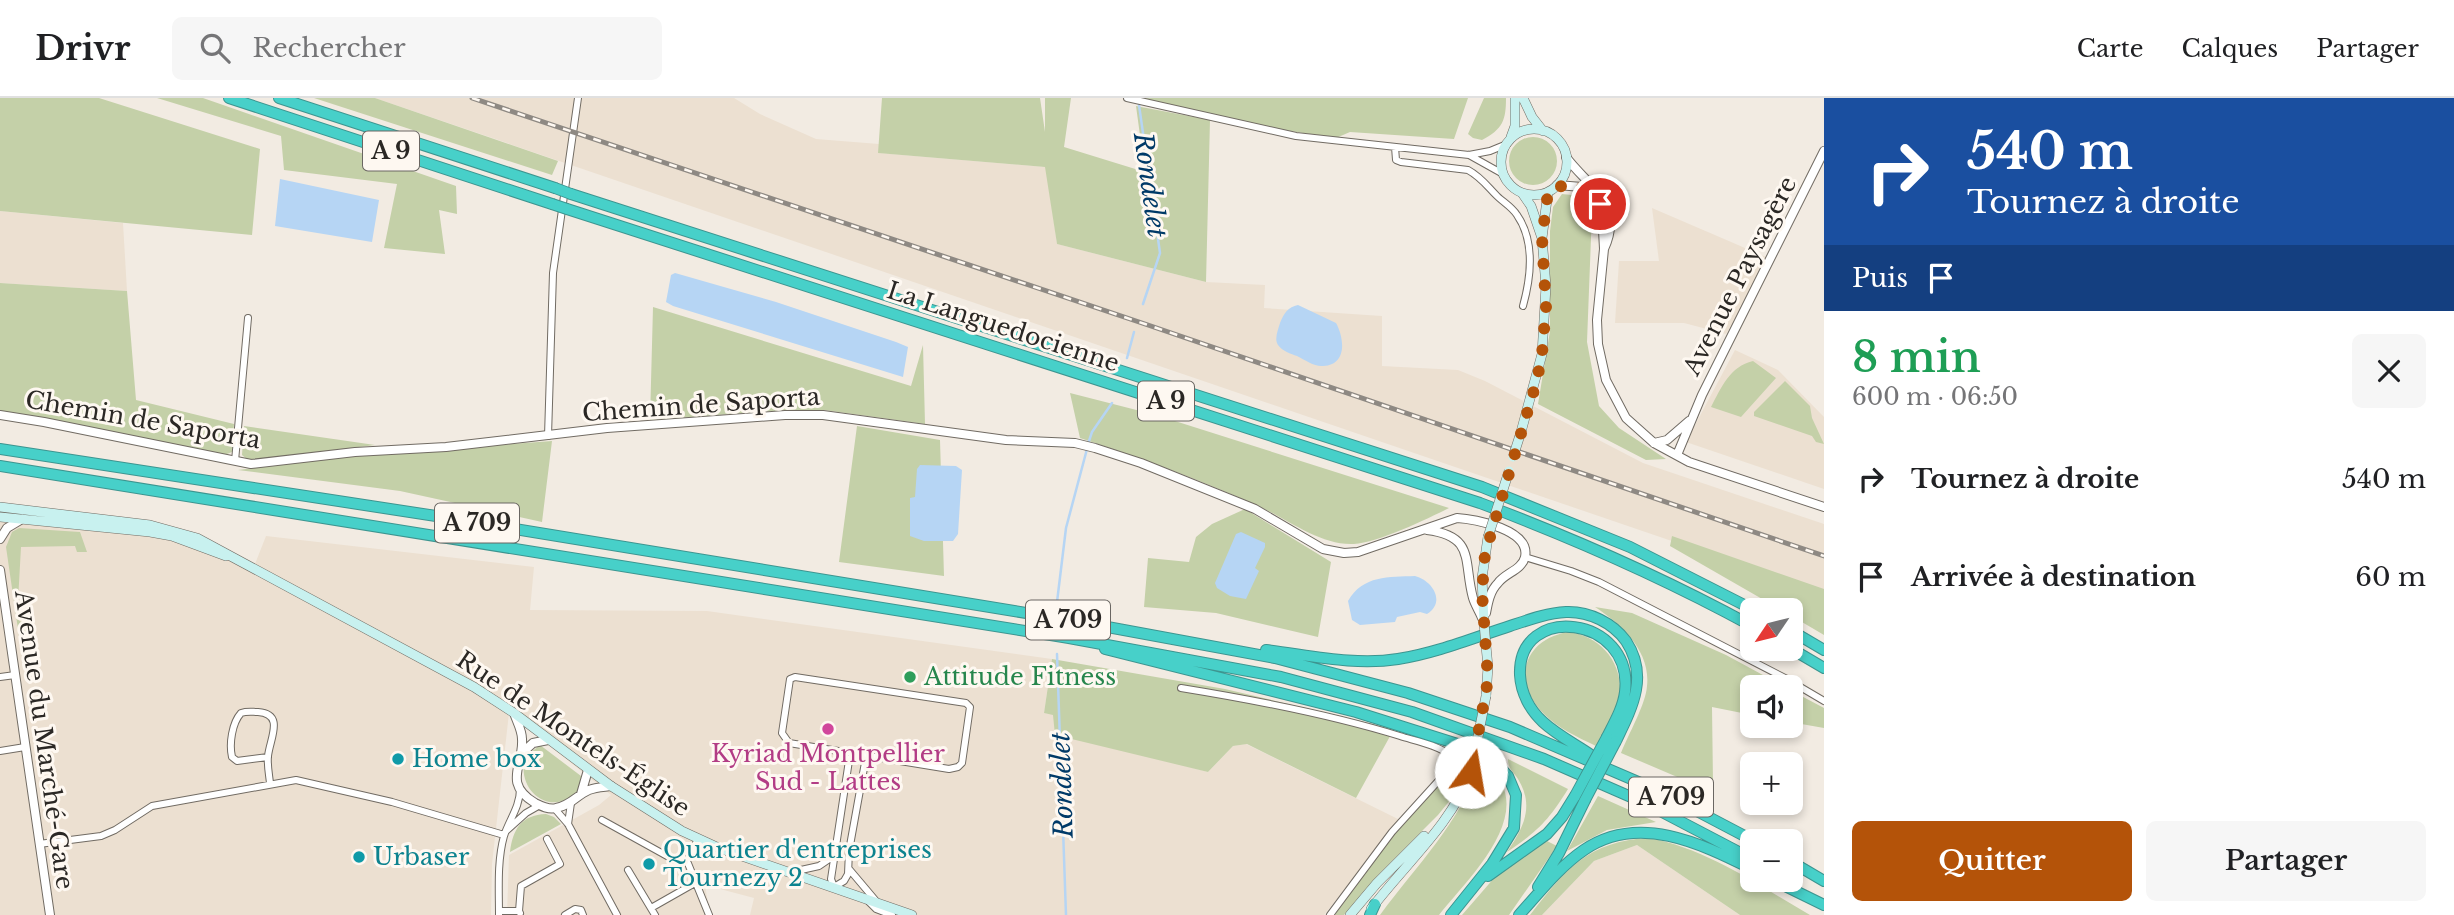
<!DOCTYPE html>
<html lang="fr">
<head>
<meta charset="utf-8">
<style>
  body { margin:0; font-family:"Libre Baskerville",serif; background:#f6f6f6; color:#202124; height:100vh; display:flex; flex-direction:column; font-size:26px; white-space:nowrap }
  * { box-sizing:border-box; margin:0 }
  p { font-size:23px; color:#757577 }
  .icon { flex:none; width:38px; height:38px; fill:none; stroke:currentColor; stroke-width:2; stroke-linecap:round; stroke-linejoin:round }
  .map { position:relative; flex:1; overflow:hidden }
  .drawer { display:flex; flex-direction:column; background:#fff; width:630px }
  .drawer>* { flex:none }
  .hud { background:#1a4fa0; color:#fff; overflow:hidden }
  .needle { width:46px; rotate:235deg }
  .tools { position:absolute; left:1740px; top:500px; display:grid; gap:14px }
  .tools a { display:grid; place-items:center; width:63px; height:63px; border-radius:10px; background:#fff; box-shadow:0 4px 10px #0003; font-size:35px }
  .pin { position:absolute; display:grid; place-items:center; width:60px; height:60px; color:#fff; margin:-30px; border:4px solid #fff; border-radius:50%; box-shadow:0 2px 7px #0007 }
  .me { position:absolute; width:77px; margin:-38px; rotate:13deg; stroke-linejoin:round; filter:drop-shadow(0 0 5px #0008) }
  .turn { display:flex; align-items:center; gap:24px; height:147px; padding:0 28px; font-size:32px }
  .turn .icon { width:91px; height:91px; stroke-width:2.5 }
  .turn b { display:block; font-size:49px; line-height:60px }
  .then { display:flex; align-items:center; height:66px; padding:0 28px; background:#0003; gap:14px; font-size:26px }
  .round { display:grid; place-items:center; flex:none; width:74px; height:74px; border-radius:10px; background:#f6f6f6 }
  .overview { display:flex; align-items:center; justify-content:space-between; height:119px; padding:0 28px }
  h1 { font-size:42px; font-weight:600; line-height:52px; color:#1e9e55 }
  .cta { display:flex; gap:14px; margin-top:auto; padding:14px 28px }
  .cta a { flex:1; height:80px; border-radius:10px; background:#b45309; color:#fff; font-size:28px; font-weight:600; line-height:80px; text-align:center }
  .cta a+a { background:#f6f6f6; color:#202124 }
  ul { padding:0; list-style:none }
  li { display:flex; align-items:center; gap:21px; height:98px; padding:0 28px }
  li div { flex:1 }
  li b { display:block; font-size:26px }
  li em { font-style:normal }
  header { display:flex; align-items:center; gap:42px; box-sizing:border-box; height:98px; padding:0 35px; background:#fff; border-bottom:2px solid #e0e0e0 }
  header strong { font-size:33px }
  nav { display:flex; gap:38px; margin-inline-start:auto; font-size:24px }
  .search { width:490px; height:63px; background:#f6f6f6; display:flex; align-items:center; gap:18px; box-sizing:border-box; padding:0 24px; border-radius:10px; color:#757577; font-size:26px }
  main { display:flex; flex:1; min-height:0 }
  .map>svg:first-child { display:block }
  .built { fill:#ece0d1 }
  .green { fill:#c4d0a8 }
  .water { fill:#b6d5f4 }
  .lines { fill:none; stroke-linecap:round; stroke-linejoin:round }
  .stream { stroke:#b6d5f4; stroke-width:2.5 }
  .minor-casing { stroke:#716b63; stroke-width:8 }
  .tertiary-casing { stroke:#716b63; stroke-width:10 }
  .secondary-casing { stroke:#716b63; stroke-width:10 }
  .motorway-casing { stroke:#3d9590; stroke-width:12 }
  .minor { stroke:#fff; stroke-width:6 }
  .tertiary { stroke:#fff; stroke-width:8 }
  .secondary { stroke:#c8f1ef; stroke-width:9 }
  .motorway { stroke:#47d0c9; stroke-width:10 }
  .rail-casing { stroke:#8e8983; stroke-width:5 }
  .rail { stroke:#fef8f1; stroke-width:2.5; stroke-dasharray:8; stroke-linecap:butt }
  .secondary-bridge-casing { stroke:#716b63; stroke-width:10; stroke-linecap:butt }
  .motorway-bridge-casing { stroke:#3d9590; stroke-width:12; stroke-linecap:butt }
  .secondary-bridge { stroke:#c8f1ef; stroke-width:9 }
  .motorway-bridge { stroke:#47d0c9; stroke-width:10 }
  .route { stroke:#b45309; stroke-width:12; stroke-dasharray:0 21.6 }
  .leisure-dot { fill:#2e9e5b; stroke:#fef8f1; stroke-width:2.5 }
  .hotel-dot { fill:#d1479c; stroke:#fef8f1; stroke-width:2.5 }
  .culture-dot { fill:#0f9aa8; stroke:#fef8f1; stroke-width:2.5 }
  .labels { text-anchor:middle; stroke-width:6; stroke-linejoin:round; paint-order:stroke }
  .shield { fill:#fef8f1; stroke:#6a6662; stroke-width:2 }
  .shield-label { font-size:23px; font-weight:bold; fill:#2b2825 }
  .street-label { font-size:24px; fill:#2b2825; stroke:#fef8f1 }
  .leisure-label { font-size:24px; fill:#27864d; stroke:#fef8f1; text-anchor:start }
  .hotel-label { font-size:24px; fill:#b23c85; stroke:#fef8f1 }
  .culture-label { font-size:24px; fill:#0d838f; stroke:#fef8f1; text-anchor:start }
  .water-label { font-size:26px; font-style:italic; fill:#003a68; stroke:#fef8f1 }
</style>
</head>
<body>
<header>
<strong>Drivr</strong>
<div class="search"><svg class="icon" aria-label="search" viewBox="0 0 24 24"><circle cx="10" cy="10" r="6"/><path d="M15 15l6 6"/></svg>Rechercher</div>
<nav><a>Carte</a><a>Calques</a><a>Partager</a></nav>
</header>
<main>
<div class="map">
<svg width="1824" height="817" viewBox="0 0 1824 817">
  <rect width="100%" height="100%" fill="#f2ebe2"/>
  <!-- built -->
  <path class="built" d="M375 0H734L760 16 816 41 879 46V55L1046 69 1057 146 1206 184 1265 187 1264 210 1382 218V268L1458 272 1485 283 1643 365 1824 426V495Z
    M1652 110 1766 159 1747 203 1726 236 1684 225H1615L1619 163H1659Z
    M0 113 123 125 127 193 0 185Z
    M1735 252 1778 272 1824 319V391L1686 344Z
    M0 411 8 419 167 437 253 471 266 438 534 469 530 512 707 513 1052 561 1044 615 1053 616 1160 661 1208 674 1233 648 1246 646 1400 722 1324 817H750L754 800 705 787 710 817H507L509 757 599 707 611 697 509 615 492 766 491 817H0Z
    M1637 747 1740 817H1542L1594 763Z"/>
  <!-- green -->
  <path class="green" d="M0 0H99L260 51 252 137 0 113Z
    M157 0H203L456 88 457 116 439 112 445 156 384 150 397 86 284 72 281 38Z
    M314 0H375L558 63 552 77Z
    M882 0H1040L1045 34V0H1071L1064 49 1145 74 1136 8 1210 22 1206 184 1057 146 1045 69 878 55Z
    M1140 0H1468L1454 41 1350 34 1336 40 1271 30Z
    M1484 0H1506C1506 22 1503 31 1482 42L1473 40 1468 36Z
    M1509 63a24 24 0 1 1 48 0a24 24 0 1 1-48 0Z
    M1562 96 1582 98 1592 114 1587 244 1599 308 1619 330 1666 361 1646 362 1538 306 1550 233V133L1553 109Z
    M0 185 127 193 136 302 234 326 232 354 222 358 0 313Z
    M653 209 911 288 923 247 925 326 824 312H786L650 322Z
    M1753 263 1776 280 1741 319 1711 309C1721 290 1730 268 1753 263Z
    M1785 283 1810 308 1812 320 1824 346 1816 344 1812 338 1754 318V314Z
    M1070 295 1156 317 1449 410C1427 421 1377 445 1354 446 1320 448 1286 420 1256 407 1199 381 1140 360 1080 340Z
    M244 328 375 347 249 363 242 357Z
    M857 328 940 342 944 478 839 464Z
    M552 343 542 424 400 393 238 372 355 358Z
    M1245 411 1331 464 1318 539 1216 515 1144 509 1148 460 1189 464 1196 439 1212 426Z
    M19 430 80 434 87 454H77L75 448 21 449 17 521 27 528 29 532 23 545H20L6 449 12 434Z
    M1672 438 1824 491V537L1790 517V513H1783L1670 448Z
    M1595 509 1632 515 1726 557 1787 590H1752V617L1712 609 1713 685 1696 687 1621 655C1628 637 1646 606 1647 588 1651 553 1621 526 1595 509Z
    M1568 534C1607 538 1631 577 1615 614 1610 626 1602 637 1596 648 1577 639 1558 630 1544 616 1512 584 1522 542 1568 534Z
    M1052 561 1225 591 1394 631 1356 700 1247 646 1233 648 1208 674 1055 637 1053 617 1044 615Z
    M1790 592 1824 610V630L1790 624Z
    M540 647 581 678V688C559 722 515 698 525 659Z
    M1455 653 1469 657 1456 695 1438 717 1378 777 1344 817H1335C1366 761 1414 717 1454 669L1457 660 1453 655Z
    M1508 661 1568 691C1549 722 1537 734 1507 754 1523 730 1535 709 1518 681 1513 673 1508 671 1508 661Z
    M1481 663C1546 708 1470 778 1439 817H1380C1419 764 1459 727 1481 663Z
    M1598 698 1656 724 1607 732 1567 753Z
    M546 716 554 719 561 726 510 754C513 731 521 717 546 716Z
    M1649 740C1708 751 1758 787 1810 817H1740L1637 747 1594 763 1542 817H1530C1565 772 1588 743 1649 740Z
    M1547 743 1557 748 1509 817H1462L1501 772Z"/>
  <!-- water -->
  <path class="water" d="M280 81 379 102 372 144 275 128Z
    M675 175 776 204 896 244 908 249 903 279 673 208 666 204 671 177Z
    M1298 207 1336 225C1344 239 1348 267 1323 268 1315 269 1305 262 1297 258 1291 256 1282 253 1278 247 1274 241 1278 232 1280 225 1284 215 1288 209 1298 207Z
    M920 367 956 368 962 372 958 436 953 443H924L910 438V400L915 399 917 371Z
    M1241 434 1265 445V449L1255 470 1259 473 1246 501 1230 498 1217 490 1215 485 1236 436Z
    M1415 478C1433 483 1446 504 1427 516L1420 514 1397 519 1395 524 1360 527 1352 522 1348 503C1363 477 1389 479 1415 478Z"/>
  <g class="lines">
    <!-- stream -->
    <path class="stream" d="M1139 7 1160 155 1143 206
      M1127 260 1134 234
      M1089 343 1092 334 1112 305
      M1057 504 1066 430 1087 351
      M1057 556 1066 817"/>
    <!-- minor casing -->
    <g class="minor-casing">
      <path id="minor" d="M1127 0 1296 38 1469 57 1490 53 1507 46
        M1395 49 1396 62 1401 64 1468 72C1481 79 1487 88 1497 98 1503 104 1512 109 1517 117 1535 143 1531 179 1523 208
        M1469 57 1503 76
        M548 338 553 175 578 0
        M235 363 248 220
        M1525 459 1571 473 1599 484 1785 580 1824 603
        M0 579 15 577
        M795 579 966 605 970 609 962 665 958 669 949 671 789 645 782 635 790 581Z
        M1181 590C1255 602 1329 616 1400 638 1416 643 1437 647 1450 657L1452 665 1450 670 1392 734 1330 817
        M0 653 25 649
        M850 656 831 781 834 789 844 783 848 776 849 753 866 659
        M268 659 237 663 232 659C229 646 232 625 241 615 247 613 252 614 258 614 285 616 270 640 268 658 267 666 269 676 270 685
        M555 711 568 726 617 817
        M602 722 676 763H687L698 741
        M568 726 571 705
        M506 733 526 715 540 707
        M39 746 101 738 115 732 152 708 296 682 392 704 504 737
        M687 763 709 817
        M849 771 876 803
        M628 772 655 817
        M792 774 819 768 835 757
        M868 803 876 811 892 817
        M651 810 695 785
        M499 813H519L520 815
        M519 813 521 788 560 766 547 741
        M499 817C499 792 497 763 504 738 509 722 520 709 520 691
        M565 817 575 811 581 812 583 817"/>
    </g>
    <!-- tertiary casing -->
    <g class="tertiary-casing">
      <path id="tertiary" d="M1566 59C1589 90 1625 105 1604 151
        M1557 87 1582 89 1595 98 1602 113 1604 151 1597 222 1598 246 1606 282 1626 320 1654 345 1689 364 1824 409
        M0 317 44 324 251 366 355 354 446 349 607 330 785 317H823L1006 342 1075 345 1095 350 1141 365 1255 411 1323 451 1344 455 1358 454 1457 420C1476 421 1531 432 1525 459 1522 472 1505 475 1498 485 1490 493 1488 504 1486 515
        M1654 345 1667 342 1689 323
        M1677 357 1702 297 1824 53
        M1427 432C1476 438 1463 464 1473 500 1475 507 1480 514 1482 520
        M0 441 7 430 22 421
        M0 472 50 817
        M514 615C517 624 522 632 522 641 524 667 502 685 535 705 541 708 549 712 556 710 570 708 577 697 589 692 596 689 604 689 611 688
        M522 655 533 645 548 642
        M581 696 588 672"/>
    </g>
    <!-- secondary casing -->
    <g class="secondary-casing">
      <path id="secondary" d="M1523 0 1532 19 1543 33
        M1501 64a33 33 0 1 1 66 0a33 33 0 1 1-66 0Z
        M1511 39 1515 28V0
        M1522 95 1531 108 1542 140
        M1521 334 1542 256 1546 188 1542 140 1548 94
        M0 409 150 427 197 440 474 589 514 615 611 688 682 733 719 750 912 817
        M0 419 150 434 172 438 226 458
        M1484 525 1482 480 1488 439
        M1486 598 1488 569 1486 548
        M1371 811C1405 766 1451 727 1471 674
        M1350 817 1377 785 1424 738"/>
    </g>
    <!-- motorway casing -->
    <g class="motorway-casing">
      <path id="motorway" d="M229 0 552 106
        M279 0 555 90
        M571 96 1482 389 1630 449 1756 513
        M567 111 1480 405C1573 440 1664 480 1752 528
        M0 351 436 418 1075 523 1275 560 1408 595 1510 629 1657 692 1756 744
        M0 368 1069 540 1281 579 1412 614 1544 661 1647 706 1752 761
        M1790 532 1824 552
        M1790 550 1824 570
        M1105 551 1356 614 1467 649 1495 664 1508 678 1516 697 1514 730 1492 766 1451 817
        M1266 552C1309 557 1354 568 1398 561 1436 555 1473 540 1510 528 1528 522 1547 515 1566 514 1589 513 1613 525 1626 543 1649 578 1632 610 1616 643
        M1591 657C1575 646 1557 637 1543 624 1530 612 1521 595 1520 577 1517 504 1634 517 1625 594 1623 610 1614 625 1607 639
        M1790 763 1824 783
        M1488 778 1547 736 1562 719 1575 698
        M1773 782 1824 807
        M1538 789 1559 755 1585 702
        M1370 817 1375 806
        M1519 817C1539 795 1559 769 1584 752 1638 715 1700 745 1752 771"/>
    </g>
    <!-- minor -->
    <use href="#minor" class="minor"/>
    <!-- tertiary -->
    <use href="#tertiary" class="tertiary"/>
    <!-- secondary -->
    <use href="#secondary" class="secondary"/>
    <!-- motorway -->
    <use href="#motorway" class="motorway"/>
    <!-- rail casing -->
    <g class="rail-casing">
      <path id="rail" d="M472 0 1145 226 1824 458"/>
    </g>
    <!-- rail -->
    <use href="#rail" class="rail"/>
    <!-- secondary-bridge casing -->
    <g class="secondary-bridge-casing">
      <path id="secondary-bridge" d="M1513 359 1521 334
        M1488 439 1509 373
        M1484 525 1486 548
        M1471 674 1486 598"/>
    </g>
    <!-- motorway-bridge casing -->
    <g class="motorway-bridge-casing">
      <path id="motorway-bridge" d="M555 90 571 96
        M552 106 567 111
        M1575 698 1607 639
        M1585 702 1616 643"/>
    </g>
    <!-- secondary-bridge -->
    <use href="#secondary-bridge" class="secondary-bridge"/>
    <!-- motorway-bridge -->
    <use href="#motorway-bridge" class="motorway-bridge"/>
  </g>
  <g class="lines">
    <!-- route -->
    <path class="route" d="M1471 674 1488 582 1482 494 1485 456 1537 282 1542 256 1546 209 1542 140 1548 94C1568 82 1586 85 1600 106"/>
  </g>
  <!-- markers -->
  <circle class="leisure-dot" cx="910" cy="579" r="7"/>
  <circle class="hotel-dot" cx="828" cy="631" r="7"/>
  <g class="culture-dot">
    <circle cx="398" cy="661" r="7"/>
    <circle cx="359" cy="759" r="7"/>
    <circle cx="649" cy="766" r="7"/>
  </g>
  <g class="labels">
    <!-- shield labels -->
    <g class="shield">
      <rect x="363" y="33.5" width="56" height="39" rx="5"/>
      <rect x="1138" y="283.5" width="56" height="39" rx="5"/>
      <rect x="435" y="405.5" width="84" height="39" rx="5"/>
      <rect x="1026" y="502.5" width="84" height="39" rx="5"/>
      <rect x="1629" y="679.5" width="84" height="39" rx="5"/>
    </g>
    <g class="shield-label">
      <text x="391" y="61">A 9</text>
      <text x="1166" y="311">A 9</text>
      <text x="477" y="433">A 709</text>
      <text x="1068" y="530">A 709</text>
      <text x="1671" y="707">A 709</text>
    </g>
    <!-- street labels -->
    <g class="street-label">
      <text transform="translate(1740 178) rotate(-63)" y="8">Avenue Paysagère</text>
      <text transform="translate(1003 229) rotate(18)" y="8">La Languedocienne</text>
      <text transform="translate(701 307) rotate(-4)" y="8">Chemin de Saporta</text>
      <text transform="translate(143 322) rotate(10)" y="8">Chemin de Saporta</text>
      <text transform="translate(573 636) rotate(34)" y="8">Rue de Montels-Église</text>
      <text transform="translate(44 642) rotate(82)" y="8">Avenue du Marché-Gare</text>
    </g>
    <!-- leisure labels -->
    <g class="leisure-label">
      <text x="924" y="587">Attitude Fitness</text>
    </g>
    <!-- hotel labels -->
    <g class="hotel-label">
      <text x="828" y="664">Kyriad Montpellier<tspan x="828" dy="28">Sud - Lattes</tspan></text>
    </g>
    <!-- culture labels -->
    <g class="culture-label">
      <text x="412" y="669">Home box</text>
      <text x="663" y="760">Quartier d'entreprises<tspan x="663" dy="28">Tournezy 2</tspan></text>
      <text x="373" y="767">Urbaser</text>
    </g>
    <!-- water labels -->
    <g class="water-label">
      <text transform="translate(1150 87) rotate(82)" y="9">Rondelet</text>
      <text transform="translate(1062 687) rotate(-92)" y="9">Rondelet</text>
    </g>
  </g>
</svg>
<div class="tools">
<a><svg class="needle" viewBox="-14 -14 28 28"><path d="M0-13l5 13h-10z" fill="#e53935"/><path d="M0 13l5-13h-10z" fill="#757577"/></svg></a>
<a><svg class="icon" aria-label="sound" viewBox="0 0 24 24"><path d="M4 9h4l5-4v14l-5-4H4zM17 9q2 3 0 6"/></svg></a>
<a>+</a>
<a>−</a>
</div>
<div class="pin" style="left:1600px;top:106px;background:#d93025"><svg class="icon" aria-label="arrive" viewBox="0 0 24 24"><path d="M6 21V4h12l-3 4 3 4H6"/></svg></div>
<svg class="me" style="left:1471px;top:674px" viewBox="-20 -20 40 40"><circle r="19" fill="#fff"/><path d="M0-13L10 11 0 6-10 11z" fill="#b45309"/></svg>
</div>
<section class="drawer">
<div class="hud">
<div class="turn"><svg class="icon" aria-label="right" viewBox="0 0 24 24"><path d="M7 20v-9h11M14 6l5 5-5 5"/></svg><div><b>540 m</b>Tournez à droite</div></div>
<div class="then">Puis<svg class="icon" aria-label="arrive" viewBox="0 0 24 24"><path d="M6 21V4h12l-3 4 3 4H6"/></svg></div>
</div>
<div class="overview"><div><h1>8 min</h1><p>600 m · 06:50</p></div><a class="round"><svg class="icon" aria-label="close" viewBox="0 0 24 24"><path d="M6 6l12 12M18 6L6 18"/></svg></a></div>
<ul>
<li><svg class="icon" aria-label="right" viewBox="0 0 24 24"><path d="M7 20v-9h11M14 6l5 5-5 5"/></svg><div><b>Tournez à droite</b></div><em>540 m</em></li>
<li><svg class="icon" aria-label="arrive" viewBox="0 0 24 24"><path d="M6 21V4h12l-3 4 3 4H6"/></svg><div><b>Arrivée à destination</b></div><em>60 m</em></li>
</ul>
<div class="cta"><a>Quitter</a><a>Partager</a></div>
</section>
</main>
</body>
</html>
